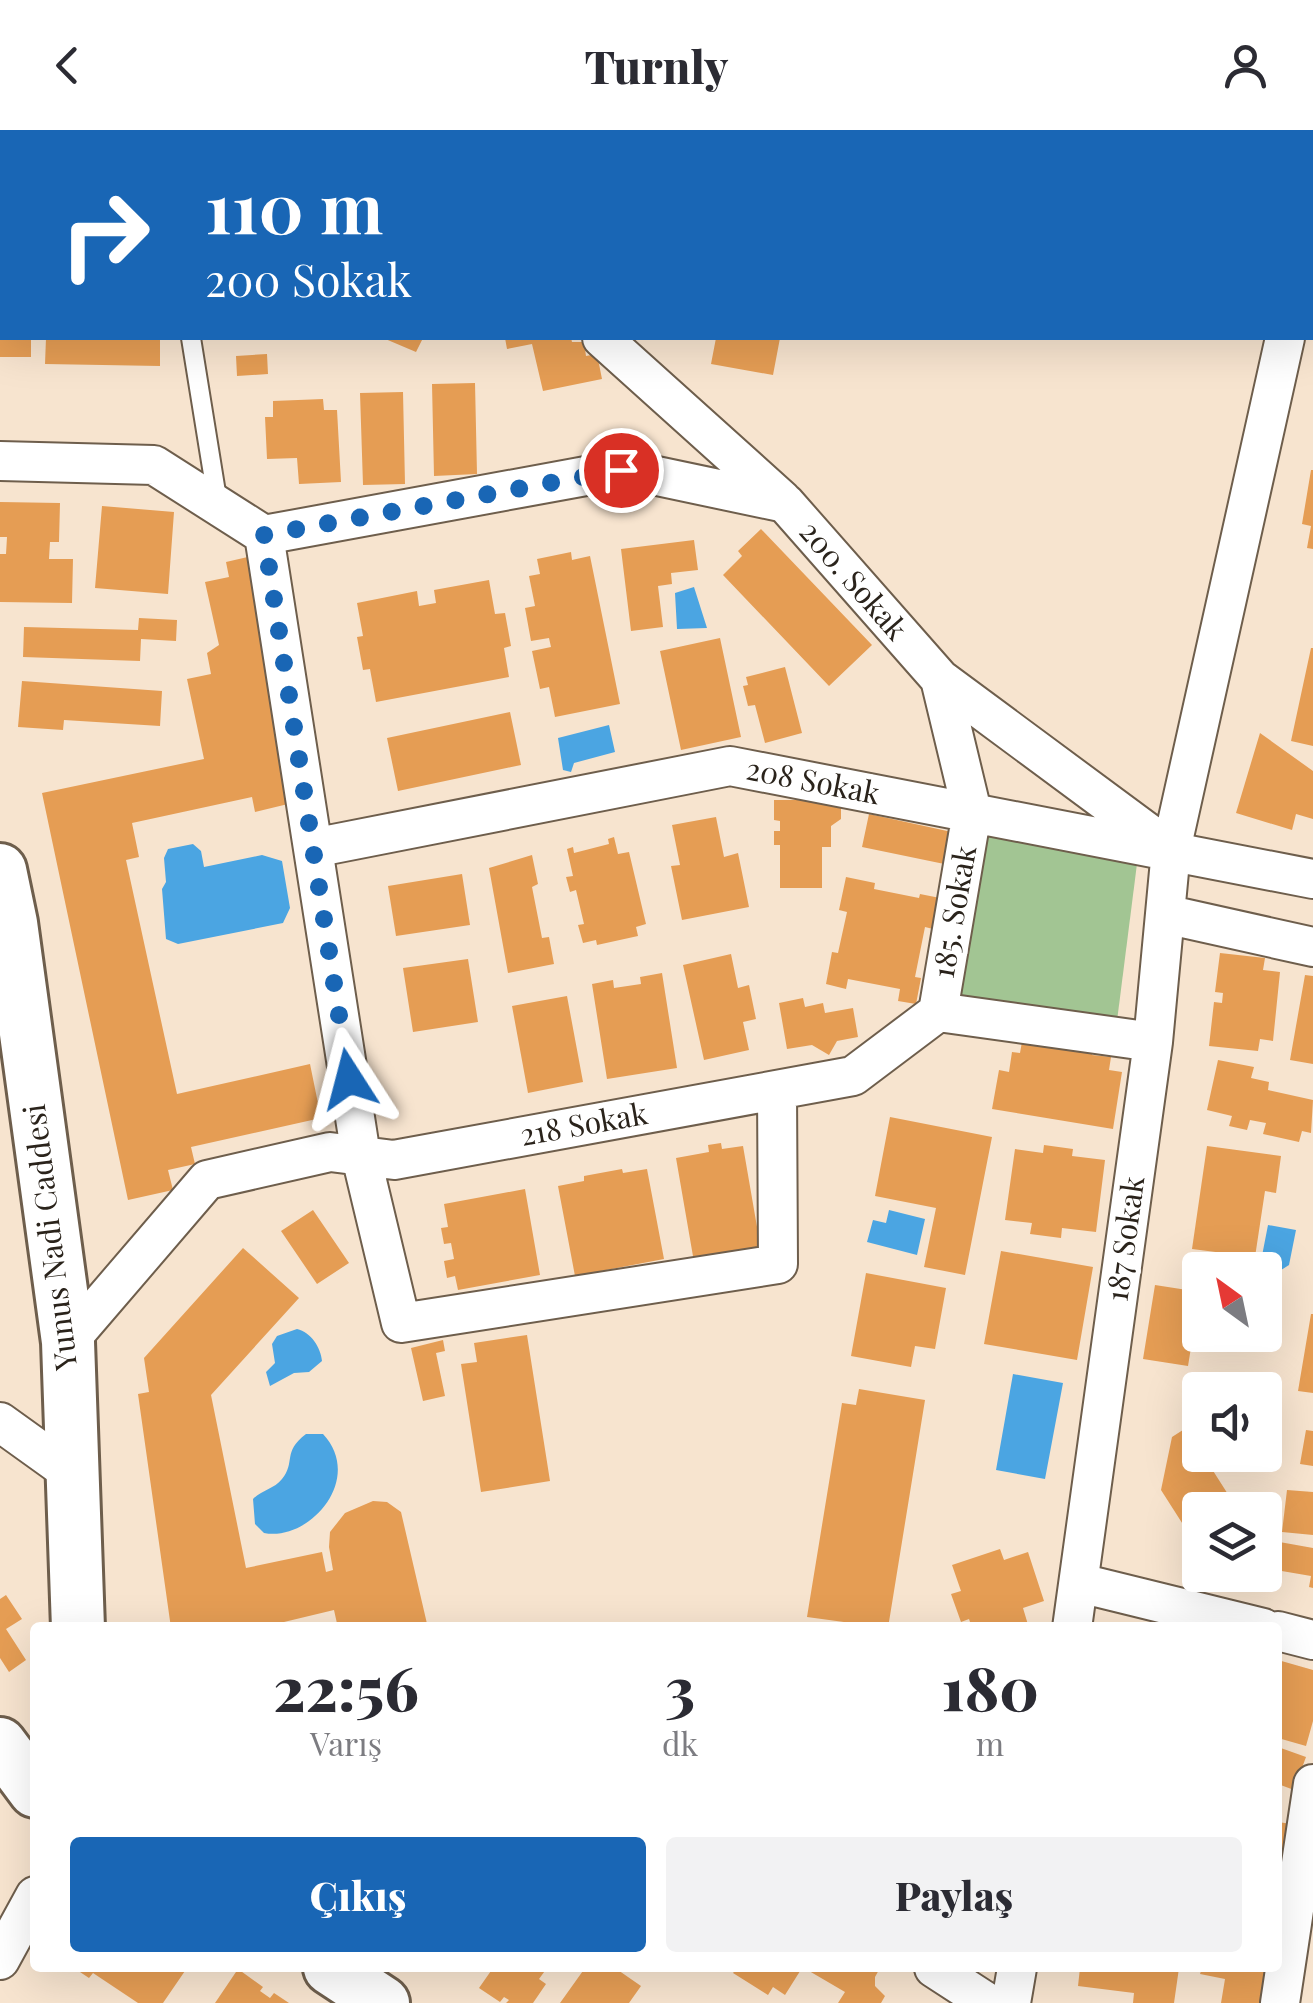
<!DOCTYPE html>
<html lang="tr">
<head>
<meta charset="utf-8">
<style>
  body { margin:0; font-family:"Playfair Display",serif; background:#f2f2f3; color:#2b2b33; height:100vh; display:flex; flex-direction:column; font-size:38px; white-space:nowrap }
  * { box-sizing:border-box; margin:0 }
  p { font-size:32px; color:#7c7c81 }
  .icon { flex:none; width:55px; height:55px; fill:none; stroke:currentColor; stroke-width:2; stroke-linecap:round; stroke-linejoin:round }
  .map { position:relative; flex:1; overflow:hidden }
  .panel { position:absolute; left:30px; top:1492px; width:1252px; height:350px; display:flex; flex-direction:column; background:#fff; border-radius:10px; box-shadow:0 10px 40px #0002 }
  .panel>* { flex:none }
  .top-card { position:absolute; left:0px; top:0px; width:1315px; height:210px; box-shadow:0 10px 40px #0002; background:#1966b5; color:#fff; overflow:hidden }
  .needle { width:65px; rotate:327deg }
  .buttons { position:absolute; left:1182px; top:1122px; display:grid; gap:20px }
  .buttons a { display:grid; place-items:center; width:100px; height:100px; border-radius:10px; background:#fff; box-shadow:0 10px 40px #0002; font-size:50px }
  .pin { position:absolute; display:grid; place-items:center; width:85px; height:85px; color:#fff; margin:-42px; border:5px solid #fff; border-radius:50%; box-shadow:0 2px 10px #0007 }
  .me { position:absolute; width:110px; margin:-55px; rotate:351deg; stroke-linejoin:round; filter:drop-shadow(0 0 8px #0008) }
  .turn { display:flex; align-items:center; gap:35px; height:210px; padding:0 40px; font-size:45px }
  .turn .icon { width:130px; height:130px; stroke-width:2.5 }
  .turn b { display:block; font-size:70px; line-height:85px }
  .eta { display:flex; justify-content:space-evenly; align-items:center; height:170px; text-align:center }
  .eta b { font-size:60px; font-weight:800; line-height:70px }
  .button { display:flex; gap:20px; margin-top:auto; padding:20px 40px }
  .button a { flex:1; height:115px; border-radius:10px; background:#1966b5; color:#fff; font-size:40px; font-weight:800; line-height:115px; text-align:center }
  .button a+a { background:#f2f2f3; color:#2b2b33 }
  header { display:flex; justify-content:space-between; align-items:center; height:130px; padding:0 40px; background:#fff; font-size:45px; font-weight:800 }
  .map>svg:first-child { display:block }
  .green { fill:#a2c593 }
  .water { fill:#4ba5e2 }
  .building { fill:#e59d54 }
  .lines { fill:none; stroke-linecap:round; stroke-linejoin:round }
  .lane-casing { stroke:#6e5e4c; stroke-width:22 }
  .street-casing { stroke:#6e5e4c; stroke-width:42 }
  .secondary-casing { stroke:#6e5e4c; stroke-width:58 }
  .lane { stroke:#fff; stroke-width:18 }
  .street { stroke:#fff; stroke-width:38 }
  .secondary { stroke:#fff; stroke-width:52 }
  .route { stroke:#1966b5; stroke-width:18; stroke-dasharray:0 32.4 }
  .labels { text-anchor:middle; stroke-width:10; stroke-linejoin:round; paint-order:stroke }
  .street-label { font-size:30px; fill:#2a231b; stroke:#fff }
</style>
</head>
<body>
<header><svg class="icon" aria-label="back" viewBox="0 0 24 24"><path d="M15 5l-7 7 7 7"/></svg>Turnly<svg class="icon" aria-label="person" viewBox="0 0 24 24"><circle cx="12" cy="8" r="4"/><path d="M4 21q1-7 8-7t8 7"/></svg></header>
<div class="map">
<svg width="1313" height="1873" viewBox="0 0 1313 1873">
  <rect width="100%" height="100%" fill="#f7e4cf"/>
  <!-- green -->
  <path class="green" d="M982 699 1139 718 1117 891 960 872Z"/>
  <!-- water -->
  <path class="water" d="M694 457 707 498 677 499 675 463Z
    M609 595 615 622 574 633 571 642 563 640 558 608Z
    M193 714 201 721 204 737 262 725 282 731 290 778 283 793 178 814 166 809 162 759 166 752 164 728 168 719Z
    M889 1080 925 1089 917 1125 867 1112 873 1090 886 1093Z
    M1268 1095 1296 1100 1289 1135 1278 1142 1267 1217 1223 1211 1224 1205H1265V1140H1249L1261 1131Z
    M297 1199C311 1202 321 1218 322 1231L309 1242 294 1243 270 1256 266 1242 275 1233 272 1214 277 1206Z
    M1013 1244 1063 1253 1045 1349 996 1340Z
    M306 1304H323C365 1349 309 1412 264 1403L255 1394 253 1369C262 1360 274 1359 282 1349 296 1332 282 1322 306 1304Z"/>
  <!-- building -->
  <path class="building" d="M0 208H31V227H0Z
    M46 208H160V236L45 234Z
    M383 208H423L416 222Z
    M505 208H571L572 212H584L586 226 597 224 602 249 543 261 532 214 507 219Z
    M716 208H780L773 245 711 234Z
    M267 224 268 244 237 246 236 226Z
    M475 253 477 344 434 346 432 254Z
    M403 262 405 354 363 355 360 263Z
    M323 269 324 280H337L341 352 299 354 297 328 267 329 265 287H273V271Z
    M1311 340H1313V419L1307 418 1311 396 1302 394Z
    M0 372 60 373 59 412H50L49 429H73L72 473 0 472V424H6L7 407H0Z
    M102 376 174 382 168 464 95 458Z
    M761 399 872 515 829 556 723 445 742 426 738 421Z
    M694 410 698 440 671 443 672 454 658 456 663 497 631 501 621 419Z
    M571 422 572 430 590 426 620 574 555 587 549 557 540 559 532 521 551 517 549 508 531 511 525 478 535 476 529 446 540 444 537 429Z
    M252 426 288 674 255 682 252 667 132 693 139 727 126 730 177 964 310 934 321 988 191 1017 195 1034 168 1040 173 1060 128 1070 42 663 204 629 187 549 211 544 207 523 219 515 205 452 229 447 226 432Z
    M489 450 495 484 505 483 511 516 504 518 509 547 376 572 370 539 363 540 357 507 363 506 357 473 417 461 419 476 436 473 434 460Z
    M139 488 177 490 176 511 141 509 140 531 23 527 24 497 138 500Z
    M720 508 741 607 681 620 660 521Z
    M1311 518H1313V616L1291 611Z
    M785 537 802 603 765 613 755 575 748 576 743 556 748 555 746 547Z
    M22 551 162 561 160 596 64 590 63 600 18 597Z
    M510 582 521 635 398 661 387 608Z
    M1260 603 1313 641V689L1296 684 1292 700 1236 683Z
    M774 670H841V689L831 696V717H822V758H780V715H774V701H780V691L774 690Z
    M869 684 961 704 954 736 862 717Z
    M716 687 724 727 738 723 749 777 682 790 671 736 680 735 672 695Z
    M614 707 618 724 629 722 646 794 636 797 638 806 597 815 596 810 583 813 578 795 584 794 576 760 570 762 566 747 573 746 567 719 573 717 574 723 609 714 608 709Z
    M532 725 538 754 532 757 542 808 549 807 554 834 508 843 489 738Z
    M462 744 470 795 396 806 388 756Z
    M846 747 875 753 874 759 919 768 920 764 940 768 933 799 925 797 915 847 921 848 916 874 898 871 900 859 848 849 846 859 826 854 832 822 838 823 847 782 839 780Z
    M1220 823 1265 828 1263 840 1280 842 1273 911 1260 909 1258 921 1209 916 1214 872 1222 873 1223 863 1215 862Z
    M731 824 738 858 749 855 756 889 743 892 749 920 704 930 683 835Z
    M468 829 478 892 413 902 403 838Z
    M662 843 677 938 607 949 592 854 613 850 614 858 641 854 640 847Z
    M1305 845 1313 846V934L1290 930Z
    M567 866 583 952 528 963 512 876Z
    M803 868 805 877 823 873 825 883 853 878 858 907 837 911 829 925 812 915 787 919 779 873Z
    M1023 906 1095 918 1092 925 1111 927 1109 940 1122 942 1113 999 992 979 999 940 1009 942 1012 922 1020 923Z
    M1218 930 1254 937 1251 948 1269 952 1268 960 1313 970 1311 1003 1302 1001 1299 1012 1263 1004 1266 993 1250 990 1247 1000 1229 996 1232 986 1207 980Z
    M890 987 992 1007 965 1145 924 1137 936 1078 875 1066Z
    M721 1013 722 1019 743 1016 761 1120 694 1132 676 1028 709 1022 708 1015Z
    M1044 1015 1073 1019 1072 1026 1105 1030 1096 1102 1062 1098 1061 1108 1030 1104 1032 1093 1005 1090 1015 1019 1043 1023Z
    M1207 1016 1281 1026 1276 1063 1265 1061 1255 1127 1192 1119Z
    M622 1039 623 1043 647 1039 664 1129 575 1146 558 1056 584 1051V1046Z
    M525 1059 540 1145 458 1160 455 1146 447 1148 444 1131 454 1129 451 1113 444 1114 441 1098 448 1097 444 1074Z
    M313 1080 349 1133 317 1154 281 1101Z
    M243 1118 299 1168 211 1265 246 1438 322 1422 326 1442 333 1440 329 1417 330 1402 345 1383 373 1371 387 1372 401 1382 428 1498H338L334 1480 259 1498H171L138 1264 149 1262 144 1228Z
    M1001 1121 1093 1137 1077 1230 984 1214Z
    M866 1143 946 1158 935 1219 915 1216 911 1237 851 1226Z
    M1155 1155 1200 1162 1188 1236 1143 1229Z
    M1311 1184H1313V1263L1298 1261Z
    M527 1205 550 1351 481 1362 461 1234 477 1232 474 1213Z
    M443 1210 445 1221 436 1223 445 1266 423 1271 411 1218Z
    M859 1259 925 1270 888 1498 807 1487 842 1273 856 1275Z
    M1186 1298 1200 1325H1203L1238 1380H1200V1402L1184 1396 1161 1360 1172 1307Z
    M1306 1300 1313 1301V1336L1300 1334Z
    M1287 1360 1313 1362V1405L1282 1402Z
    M1274 1411 1313 1418V1458L1309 1457 1311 1446 1270 1439Z
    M1000 1419 1004 1430 1028 1422 1044 1471 1023 1478 1029 1498H972L969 1489 961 1492 951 1464 961 1461 952 1435Z
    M6 1465 22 1489 6 1499 26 1530 9 1542 0 1528V1469Z
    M1278 1530 1313 1540V1591L1306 1616 1278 1608 1281 1591 1278 1590Z
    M1278 1617 1306 1627 1294 1660 1278 1654Z
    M1278 1692 1298 1695 1278 1781Z
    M74 1838H187L163 1873H138L93 1843 89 1848Z
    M493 1838H547L539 1849 546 1854 533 1873H506L509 1870 504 1867 500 1872 479 1858Z
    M585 1838H615L641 1856 629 1873H560Z
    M737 1838H802L785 1865 773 1857 768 1865 733 1843Z
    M804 1838H880L875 1847V1856L885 1866 881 1873H838L845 1862Z
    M1080 1838H1179L1174 1873H1133L1134 1863 1078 1856Z
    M1202 1838H1276L1270 1873H1221L1225 1849 1200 1844Z
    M238 1839 263 1857 260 1861 270 1868 274 1863 289 1873H215Z"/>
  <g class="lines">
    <!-- lane casing -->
    <g class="lane-casing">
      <path id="lane" d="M191 208 218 375"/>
    </g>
    <!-- street casing -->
    <g class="street-casing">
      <path id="street" d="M125 0 132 2
        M541 0V2
        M0 2 42 0
        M1312 84 1313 82
        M602 208 782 370
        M0 331 154 335 264 405 624 339 785 373 940 549 972 682 938 882
        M264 405 361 1026 401 1193 778 1134 777 960
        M940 549 1171 720 1285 208
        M313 718 730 636 1313 749
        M1165 784 1313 817
        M68 1212 207 1050 330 1022 394 1030 853 946 938 882 1153 912
        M0 1292 71 1343
        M1080 1453 1263 1498
        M1072 1498 1153 912 1171 720
        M1278 1501 1313 1510
        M0 1830 35 1766
        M934 1838 988 1873
        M1011 1873 1017 1838
        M1280 1873 1313 1654"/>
    </g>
    <!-- secondary casing -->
    <g class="secondary-casing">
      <path id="secondary" d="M0 740 11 793 68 1212 78 1498
        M0 1614 35 1661
        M330 1838 383 1873"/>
    </g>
    <!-- lane -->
    <use href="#lane" class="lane"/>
    <!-- street -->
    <use href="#street" class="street"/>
    <!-- secondary -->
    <use href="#secondary" class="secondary"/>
  </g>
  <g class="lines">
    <!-- route -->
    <path class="route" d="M349 949 264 405 621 340"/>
  </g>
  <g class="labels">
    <!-- street labels -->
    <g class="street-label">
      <text transform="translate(853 451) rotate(49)" y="10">200. Sokak</text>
      <text transform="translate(813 652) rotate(11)" y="10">208 Sokak</text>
      <text transform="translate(955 782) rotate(-80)" y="10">185. Sokak</text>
      <text transform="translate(584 995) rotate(-10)" y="10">218 Sokak</text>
      <text transform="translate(51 1107) rotate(-97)" y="10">Yunus Nadi Caddesi</text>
      <text transform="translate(1126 1109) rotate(-82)" y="10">187 Sokak</text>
    </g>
  </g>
</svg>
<div class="buttons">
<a><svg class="needle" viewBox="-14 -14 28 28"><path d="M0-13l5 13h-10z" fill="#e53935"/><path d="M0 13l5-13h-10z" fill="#7c7c81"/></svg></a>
<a><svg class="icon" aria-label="sound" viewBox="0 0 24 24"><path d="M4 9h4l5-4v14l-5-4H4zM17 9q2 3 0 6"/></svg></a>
<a><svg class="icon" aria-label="layers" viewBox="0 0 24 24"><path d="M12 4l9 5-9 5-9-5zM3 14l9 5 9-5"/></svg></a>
</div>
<div class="pin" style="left:621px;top:340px;background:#d93025"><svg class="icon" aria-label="arrive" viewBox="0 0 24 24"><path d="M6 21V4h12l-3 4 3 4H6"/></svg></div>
<svg class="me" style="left:349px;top:949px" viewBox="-20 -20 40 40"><path d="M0-17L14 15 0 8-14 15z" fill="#1966b5" stroke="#fff" stroke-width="4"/></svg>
<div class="top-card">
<div class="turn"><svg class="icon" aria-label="right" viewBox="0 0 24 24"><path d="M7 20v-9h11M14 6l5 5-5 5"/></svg><div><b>110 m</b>200 Sokak</div></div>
</div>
<section class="panel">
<div class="eta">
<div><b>22:56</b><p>Varış</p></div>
<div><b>3</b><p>dk</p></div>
<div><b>180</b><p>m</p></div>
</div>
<div class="button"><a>Çıkış</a><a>Paylaş</a></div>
</section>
</div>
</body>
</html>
